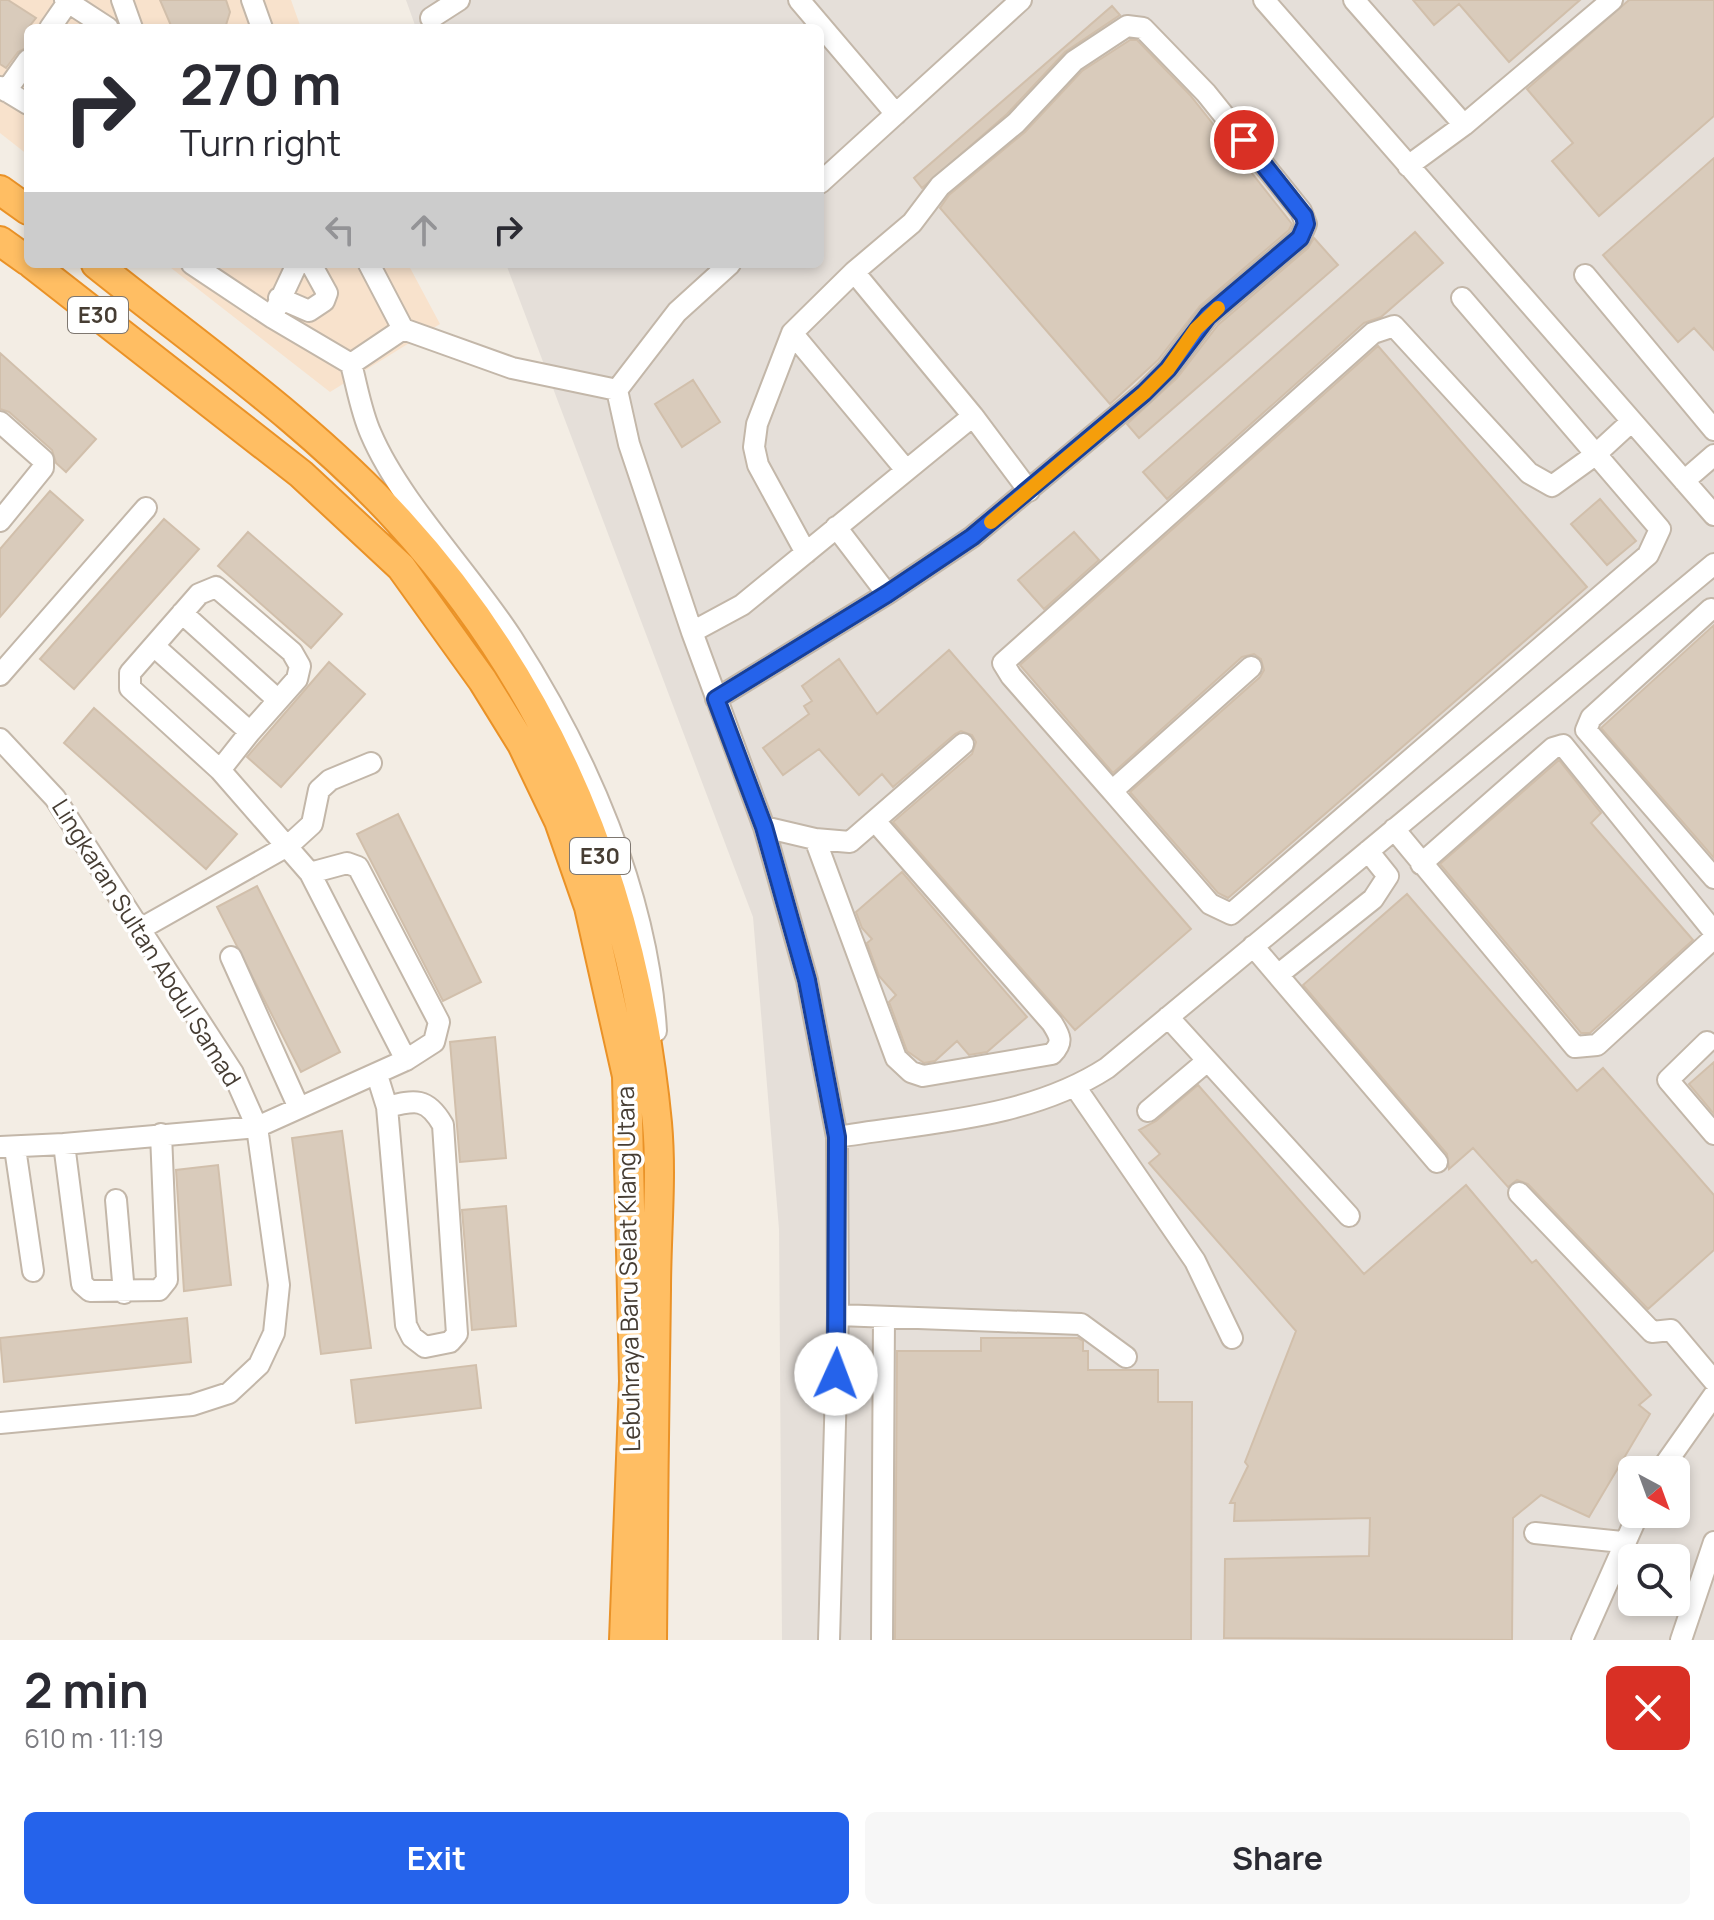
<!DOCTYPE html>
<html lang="en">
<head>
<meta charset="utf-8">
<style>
  body { margin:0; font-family:Manrope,sans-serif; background:#f7f7f7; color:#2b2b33; height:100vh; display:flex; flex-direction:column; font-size:30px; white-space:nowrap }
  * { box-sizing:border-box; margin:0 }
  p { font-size:26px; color:#7c7c81 }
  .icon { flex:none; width:44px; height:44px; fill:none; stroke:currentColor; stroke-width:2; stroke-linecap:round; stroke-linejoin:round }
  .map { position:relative; height:1640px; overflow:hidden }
  .sheet { display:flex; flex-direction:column; background:#fff; flex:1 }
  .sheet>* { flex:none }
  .guide { position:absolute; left:24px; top:24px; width:800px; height:244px; border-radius:12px; box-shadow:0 4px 12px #0003; background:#fff; color:#2b2b33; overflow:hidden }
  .needle { width:52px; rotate:139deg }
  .buttons { position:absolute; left:1618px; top:1456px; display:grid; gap:16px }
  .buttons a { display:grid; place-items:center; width:72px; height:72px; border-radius:12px; background:#fff; box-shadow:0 4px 12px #0003; font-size:40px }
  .pin { position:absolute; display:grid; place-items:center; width:68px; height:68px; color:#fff; margin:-34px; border:4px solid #fff; border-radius:50%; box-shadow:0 2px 8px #0007 }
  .me { position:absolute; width:88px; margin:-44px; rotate:2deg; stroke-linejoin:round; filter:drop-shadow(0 0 6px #0008) }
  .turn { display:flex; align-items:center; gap:28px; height:168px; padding:0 24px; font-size:36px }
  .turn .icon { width:104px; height:104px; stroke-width:2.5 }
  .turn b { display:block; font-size:56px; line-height:68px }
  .lanes { display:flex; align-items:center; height:76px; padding:0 24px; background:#0003; justify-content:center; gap:40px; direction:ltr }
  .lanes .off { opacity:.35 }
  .round { display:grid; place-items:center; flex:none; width:84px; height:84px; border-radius:12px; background:#f7f7f7 }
  .summary { display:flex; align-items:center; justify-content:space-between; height:136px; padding:0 24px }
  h1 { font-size:48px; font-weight:700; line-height:60px }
  .button { display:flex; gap:16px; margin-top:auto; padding:16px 24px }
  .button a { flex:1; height:92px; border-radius:12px; background:#2563eb; color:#fff; font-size:32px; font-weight:700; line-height:92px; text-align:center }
  .button a+a { background:#f7f7f7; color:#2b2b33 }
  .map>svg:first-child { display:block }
  .commercial { fill:#f8e2cc }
  .industrial { fill:#e5dfd9; fill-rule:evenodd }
  .building { fill:#d9cbbb; stroke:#d1bfab; stroke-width:2 }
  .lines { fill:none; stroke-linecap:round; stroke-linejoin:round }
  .minor-casing { stroke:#c3b7a9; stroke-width:24 }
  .highway-casing { stroke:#ea9227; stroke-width:32 }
  .minor { stroke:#fff; stroke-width:20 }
  .highway { stroke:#ffbe63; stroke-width:28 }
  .route-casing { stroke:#184099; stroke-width:20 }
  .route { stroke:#2563eb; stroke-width:14 }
  .slow { stroke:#f59e0b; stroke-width:14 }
  .labels { text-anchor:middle; stroke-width:7; stroke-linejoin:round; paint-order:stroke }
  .shield { fill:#fff; stroke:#7e7770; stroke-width:2 }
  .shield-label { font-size:22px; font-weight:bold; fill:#463d33 }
  .street-label { font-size:24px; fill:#463d33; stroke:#fff }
</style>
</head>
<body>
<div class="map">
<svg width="1714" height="1640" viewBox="0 0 1714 1640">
  <rect width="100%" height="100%" fill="#f3ede4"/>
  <!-- commercial -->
  <path class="commercial" d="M0 0H291L301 28H28V155L0 133Z
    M166 264H408L440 324 330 392Z"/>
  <!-- industrial -->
  <path class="industrial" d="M406 0H1714V1640H782L779 1229 753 917 506 264H820V28H416ZM1632 1470H1676V1514H1632ZM1632 1558H1676V1602H1632Z"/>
  <!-- building -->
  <path class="building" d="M0 0H8L36 18 28 28V47L18 52 6 68 0 64Z
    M160 0H226L230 12 226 25 217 28H172Z
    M1413 0H1580L1509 62 1459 4 1434 25Z
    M1629 0H1714V116L1599 216 1552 161 1573 143 1527 89Z
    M1112 6 1120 15 1065 52 1007 114 922 188 914 178Z
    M1130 40H1137L1190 95 1292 224 1289 230 1200 306 1158 360 1110 404 940 208 949 195 1025 132 1082 71Z
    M1714 158V350L1694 328 1678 342 1603 255Z
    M1415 232 1443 263 1381 317 1364 323 1167 499 1143 472Z
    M1314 238 1338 265 1139 438 1127 424 1177 378 1218 325 1308 248Z
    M1378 346 1587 587 1228 898 1218 893 1130 792 1260 677 1264 670 1261 659 1254 654 1242 657 1113 773 1020 665Z
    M0 353 96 439 66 472 56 463 52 450 9 412 0 409Z
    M693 380 720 422 682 447 655 404Z
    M50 491 83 520 0 617V549Z
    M1600 499 1636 541 1607 565 1571 524Z
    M164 519 199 549 74 689 40 659Z
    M248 532 342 614 311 648 218 566Z
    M1074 532 1099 560 1044 609 1018 580Z
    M1714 625V858L1601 728Z
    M949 650 1191 929 1075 1030 893 822 972 754 976 742 972 735 961 731 955 734 893 787 882 774 859 795 819 749 783 775 763 748 809 714 804 706 812 701 802 686 839 659 877 714Z
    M329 662 365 694 281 787 247 757Z
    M94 708 237 834 206 869 64 743Z
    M1559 760 1601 813 1591 823 1693 940 1590 1033H1581L1440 864Z
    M398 814 481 982 443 1001 357 834Z
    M902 872 1027 1017 987 1052 969 1055 957 1041 935 1061 924 1063 907 1051 889 1002 896 995 879 976 867 943 872 939 862 928 856 912Z
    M257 886 340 1052 301 1072 217 907Z
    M1407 894 1577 1091 1603 1068 1714 1195V1250L1648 1309 1528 1184 1517 1180 1508 1187 1473 1148 1449 1169 1447 1154 1303 985Z
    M495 1037 506 1158 460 1162 450 1042Z
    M1714 1062V1114L1689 1084Z
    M1198 1085 1364 1274 1466 1185 1532 1263 1536 1260 1651 1395 1639 1405 1650 1414 1589 1517 1541 1495 1513 1518 1512 1640 1224 1638 1225 1559 1369 1556 1370 1518 1234 1521 1235 1503H1230L1248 1466 1245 1462 1296 1331 1149 1163 1160 1154 1139 1130 1156 1121Z
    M342 1131 371 1348 321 1354 292 1138Z
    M218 1165 231 1285 184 1291 176 1170Z
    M506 1206 516 1326 472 1330 462 1210Z
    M187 1318 191 1362 4 1382 0 1338Z
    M981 1338H1078L1083 1341V1351H1088V1370H1158V1402H1192L1191 1640H895L897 1351H981Z
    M476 1365 481 1408 356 1423 351 1380Z"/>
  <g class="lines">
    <!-- minor casing -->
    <g class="minor-casing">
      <path id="minor" d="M65 0 108 28
        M122 0 132 28
        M252 0 262 28
        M799 0 896 114
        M1264 0 1714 515
        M1354 0 1464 125
        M431 18 459 0
        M50 28 68 2
        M0 87 28 104
        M6 91 28 60
        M1408 166 1464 125 1612 0
        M820 183 1021 0
        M192 264 273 318 351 364C357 386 361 412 371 434 400 502 470 573 512 638 586 753 648 893 656 1031
        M369 264 403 329
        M1585 275 1714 430
        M279 298 309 311 324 301 327 293 311 264
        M275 311 297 264
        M792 333 906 470
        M351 364 403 329 512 368 617 390 677 312 730 264
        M617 390 629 444 692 632 764 827 807 980 837 1137 838 1315 829 1640
        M973 416 1029 491
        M0 422 43 460V468L0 521
        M1684 481 1714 455
        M836 527 887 594
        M806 553 758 465 754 447 757 424 792 333 854 272
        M1711 609 1591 718 1586 730 1714 878
        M182 613 278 700
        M692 632 742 605 973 416 854 272 912 223 940 186 1016 123 1074 61 1127 26 1143 28 1206 93 1301 211 1306 224 1300 238 1208 316 1168 369 1144 393 972 537 887 594 716 699
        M154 646 250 732 297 679 300 666 292 652 216 587 199 594 130 673V688L220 770 310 873 406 1060 257 1127 64 1144 82 1284 90 1291 159 1290 167 1280 161 1134
        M1251 667 1112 791 1210 904 1231 914 1648 555 1660 529 1462 298
        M0 675 146 508
        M0 739 55 798 233 1073 257 1127 279 1285 274 1333 259 1365 229 1393 192 1405 0 1423
        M220 770 250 732
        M1112 791 1011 676 1003 663 1373 333 1394 326 1529 473 1552 486 1595 455 1632 421
        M764 827 815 839 850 842 963 744
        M1394 829 1575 1047 1597 1045 1714 938
        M815 839 896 1058 911 1072 923 1076 1052 1054C1064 1042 1060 1036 1052 1023L875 821
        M1421 864 1553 748 1563 745 1714 932
        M310 873 347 863 358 867 439 1022 434 1042 406 1060
        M142 928 289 845 312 824 319 790 330 780 371 763
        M1253 946 1437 1162
        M231 957 299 1108
        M1279 974 1373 899 1388 876 1368 851
        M1168 1017 1349 1216
        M1707 1042 1668 1080 1714 1134
        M377 1075 387 1107 406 1325 412 1337 425 1347 450 1342 457 1334 443 1125C427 1097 415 1100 387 1107
        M1076 1088 1195 1261 1232 1338
        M1148 1111 1206 1062
        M837 1137C928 1122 1028 1119 1107 1068L1714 564
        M0 1147 64 1144
        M15 1148 33 1271
        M1519 1193 1652 1332 1671 1330 1714 1381
        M116 1200 124 1293
        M838 1315 1081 1324 1126 1357
        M1661 1470 1714 1395
        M1535 1533 1622 1542
        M882 1640 884 1317
        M1582 1640 1638 1514
        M1681 1640 1714 1542"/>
    </g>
    <!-- highway casing -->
    <g class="highway-casing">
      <path id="highway" d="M0 190 28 210
        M0 241 28 261
        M32 264 301 474 401 567 483 681 522 744 559 821 589 907 627 1076 634 1381 624 1640
        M96 264C198 346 311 424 399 521 555 692 635 894 657 1123 662 1178 656 1235 656 1290 654 1407 653 1523 652 1640"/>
    </g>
    <!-- minor -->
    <use href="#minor" class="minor"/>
    <!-- highway -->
    <use href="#highway" class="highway"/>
  </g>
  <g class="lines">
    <!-- route casing -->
    <g class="route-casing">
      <path id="route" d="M836 1374 837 1137 807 980 764 827 716 699 887 594 972 537 1144 393 1168 369 1208 316 1300 238 1306 224 1304 216 1244 140"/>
    </g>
    <!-- route -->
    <use href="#route" class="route"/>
    <!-- slow -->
    <path class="slow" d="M991 522 1144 393 1168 369 1196 329 1218 308"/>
  </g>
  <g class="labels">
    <!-- shield labels -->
    <g class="shield">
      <rect x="68" y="297" width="60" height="36" rx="6"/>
      <rect x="570" y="838" width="60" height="36" rx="6"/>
    </g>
    <g class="shield-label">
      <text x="98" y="323">E30</text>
      <text x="600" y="864">E30</text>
    </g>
    <!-- street labels -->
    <g class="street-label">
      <text transform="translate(146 943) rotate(58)" y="8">Lingkaran Sultan Abdul Samad</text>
      <text transform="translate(629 1269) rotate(-91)" y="8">Lebuhraya Baru Selat Klang Utara</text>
    </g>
  </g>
</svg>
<div class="buttons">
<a><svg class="needle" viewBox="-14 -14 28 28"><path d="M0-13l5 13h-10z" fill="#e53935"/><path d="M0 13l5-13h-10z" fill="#7c7c81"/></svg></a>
<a><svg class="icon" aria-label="search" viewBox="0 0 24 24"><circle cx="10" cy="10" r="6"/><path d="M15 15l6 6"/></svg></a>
</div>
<div class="pin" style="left:1244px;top:140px;background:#d93025"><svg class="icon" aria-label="arrive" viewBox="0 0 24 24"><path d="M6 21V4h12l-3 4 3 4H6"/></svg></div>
<svg class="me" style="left:836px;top:1374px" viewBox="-20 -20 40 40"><circle r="19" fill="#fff"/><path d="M0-13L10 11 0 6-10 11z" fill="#2563eb"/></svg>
<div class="guide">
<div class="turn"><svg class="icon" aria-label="right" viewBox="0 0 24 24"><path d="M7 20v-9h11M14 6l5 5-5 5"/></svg><div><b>270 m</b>Turn right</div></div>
<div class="lanes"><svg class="icon off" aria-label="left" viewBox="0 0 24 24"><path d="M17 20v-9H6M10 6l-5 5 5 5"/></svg><svg class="icon off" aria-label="ahead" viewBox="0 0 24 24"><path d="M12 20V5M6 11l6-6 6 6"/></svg><svg class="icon" aria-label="right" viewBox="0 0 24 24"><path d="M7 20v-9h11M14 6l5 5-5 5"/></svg></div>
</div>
</div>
<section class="sheet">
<div class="summary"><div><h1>2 min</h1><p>610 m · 11:19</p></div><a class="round" style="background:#d93025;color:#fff"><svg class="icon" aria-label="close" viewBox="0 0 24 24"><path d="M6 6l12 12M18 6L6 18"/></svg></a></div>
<div class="button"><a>Exit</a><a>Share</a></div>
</section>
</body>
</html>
